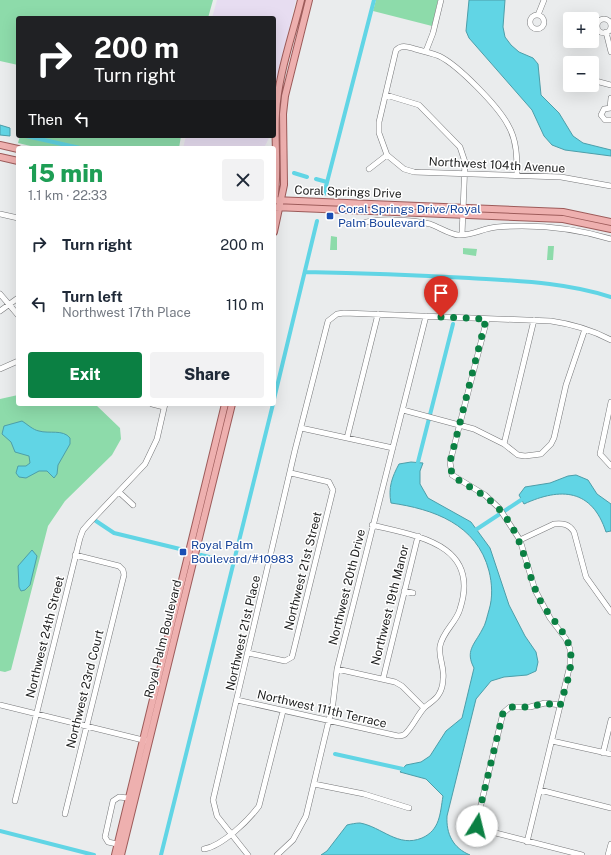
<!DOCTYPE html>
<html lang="en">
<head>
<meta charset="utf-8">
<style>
  body { margin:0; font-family:"Public Sans",sans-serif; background:#f2f2f3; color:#1f2937; height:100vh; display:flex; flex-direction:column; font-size:15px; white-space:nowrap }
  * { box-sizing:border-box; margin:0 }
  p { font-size:13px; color:#747a83 }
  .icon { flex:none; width:22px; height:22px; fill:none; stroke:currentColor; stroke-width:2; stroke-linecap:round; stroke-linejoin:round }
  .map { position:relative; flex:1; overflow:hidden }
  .side { position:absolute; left:16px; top:146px; width:260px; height:260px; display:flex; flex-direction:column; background:#fff; border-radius:4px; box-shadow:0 4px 16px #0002 }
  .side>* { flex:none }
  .guide { position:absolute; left:16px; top:16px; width:260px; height:122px; border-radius:4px; box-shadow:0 4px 16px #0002; background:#202124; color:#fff; overflow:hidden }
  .buttons { position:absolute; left:563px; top:12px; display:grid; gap:8px }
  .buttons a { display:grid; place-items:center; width:36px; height:36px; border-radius:4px; background:#fff; box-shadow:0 4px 16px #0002; font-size:20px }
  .pin { position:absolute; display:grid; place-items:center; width:34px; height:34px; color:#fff; margin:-41px -17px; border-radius:50% 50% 50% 0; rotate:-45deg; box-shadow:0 0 4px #0007 }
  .pin .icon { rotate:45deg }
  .me { position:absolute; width:44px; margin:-22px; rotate:9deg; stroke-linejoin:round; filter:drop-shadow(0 0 3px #0008) }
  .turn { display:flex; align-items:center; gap:14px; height:84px; padding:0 12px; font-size:18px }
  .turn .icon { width:52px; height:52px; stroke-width:2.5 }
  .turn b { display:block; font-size:28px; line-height:34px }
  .then { display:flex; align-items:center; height:38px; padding:0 12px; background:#0003; gap:8px; font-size:15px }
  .round { display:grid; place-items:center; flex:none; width:42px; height:42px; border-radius:4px; background:#f2f2f3 }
  .summary { display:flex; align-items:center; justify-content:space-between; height:68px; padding:0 12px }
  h1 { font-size:24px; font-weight:800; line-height:30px; color:#1e9e55 }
  .action { display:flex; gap:8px; margin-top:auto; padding:8px 12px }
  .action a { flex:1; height:46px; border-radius:4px; background:#0b8043; color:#fff; font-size:16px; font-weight:800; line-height:46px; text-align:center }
  .action a+a { background:#f2f2f3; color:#1f2937 }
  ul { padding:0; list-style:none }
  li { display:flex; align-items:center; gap:12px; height:60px; padding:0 12px }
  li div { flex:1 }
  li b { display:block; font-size:15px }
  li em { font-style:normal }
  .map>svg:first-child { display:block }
  .commercial { fill:#e7ddf1 }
  .green { fill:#8ddbaa }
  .water { fill:#61d5e5; stroke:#4d9ea9 }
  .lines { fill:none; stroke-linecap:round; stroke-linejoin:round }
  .canal { stroke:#61d5e5; stroke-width:4 }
  .minor-casing { stroke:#767779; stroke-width:6 }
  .major-casing { stroke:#9d5b5a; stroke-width:8 }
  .minor { stroke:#fff; stroke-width:5 }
  .major { stroke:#eeb0af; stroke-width:6 }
  .route { stroke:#0b8043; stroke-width:7; stroke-dasharray:0 12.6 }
  .transit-dot { fill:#1a4fb4; stroke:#fff; stroke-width:1.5 }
  .labels { text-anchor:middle; stroke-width:3; stroke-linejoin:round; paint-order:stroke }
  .street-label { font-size:12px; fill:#1d1e1e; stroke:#fff }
  .transit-label { font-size:12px; fill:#164399; stroke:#fff; text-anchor:start }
</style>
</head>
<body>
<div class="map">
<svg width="611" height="855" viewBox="0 0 611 855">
  <rect width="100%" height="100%" fill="#eaeced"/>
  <!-- commercial -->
  <path class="commercial" d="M217 0H296L280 65 274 107V18H212Z
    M186 136H270L264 148H183Z"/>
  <!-- green -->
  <path class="green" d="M0 0H213L208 18H18V65L0 61Z
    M376 0H438L432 26 373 11Z
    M20 136H181L179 148H39L18 143Z
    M331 236 337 237V250H330Z
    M548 246H554L553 260H547Z
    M463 248 477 249 476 256 463 254Z
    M18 395V404H95L120 428 121 439 112 455 65 501 48 526 11 670 5 672 0 671V399Z"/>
  <!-- water -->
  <path class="water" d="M469 0H505L503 27 505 37 511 45 519 52 533 58 538 64 541 95 559 113 573 136 583 143 611 150V156L565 150 552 145 544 136 532 110 469 38 466 31Z
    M0 125 10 128V136L0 135Z
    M22 421C27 424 33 430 39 431 49 434 63 429 70 438V444L58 465 57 474 54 478 47 471H39L26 478 19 477 16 473 18 466H26L30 463 29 456 15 452 11 442 2 434 4 426Z
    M411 462 423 463 420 471V484L428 498 471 522 490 548 509 605 525 636 536 652 538 662 536 671 527 675 504 677 491 681 476 699 447 816C446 834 453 848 470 855H321L327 851 347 825C351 824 356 823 360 823 382 827 398 848 422 838 440 830 440 814 443 796L426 779 400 772 406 765 421 762 430 756 446 731 462 718 474 668C465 651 474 645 482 630 486 624 487 616 489 610 493 597 492 583 489 571 477 524 433 509 391 503 388 488 392 477 399 464Z
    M576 475 588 480 597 494 611 504V531L606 532C592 489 561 487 524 504L519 495 525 487 550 483 568 476Z
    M32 550 37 556 30 585 25 590 21 591 19 587 18 566Z"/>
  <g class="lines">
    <!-- canal -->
    <path class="canal" d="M26 136 80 148
      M294 173 307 177
      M316 179 327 182
      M324 194 374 0
      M305 272C360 273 415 275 469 278 518 281 565 282 611 297
      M274 399 317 221
      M418 462 453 324
      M96 521 114 533 180 549
      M477 529 524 498
      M201 555 234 563
      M335 754 403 769
      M0 831 94 855
      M161 855 273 404"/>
    <!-- minor casing -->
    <g class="minor-casing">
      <path id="minor" d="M538 15 544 0
        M530 22a7 7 0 1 1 14 0a7 7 0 1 1-14 0Z
        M597 26a7 7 0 1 1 14 0a7 7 0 1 1-14 0Z
        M606 32 611 52
        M426 51 433 33 441 0
        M592 80 611 85
        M386 95 419 105 460 147 465 162 462 235
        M610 108 611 98
        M611 108 604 109 601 115 605 120H611
        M369 169 387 155
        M517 175C517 158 517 140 508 125 498 106 458 65 439 56 431 53 423 51 415 49 408 47 402 44 396 50L379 122V133L387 155 404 169 414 172 561 177 611 186
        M0 214 18 218
        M361 224C375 217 414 220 430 224 439 227 449 234 458 235 472 236 483 228 497 227 535 224 574 228 611 239
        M0 294 18 315
        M0 311 18 298
        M487 319 450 462 452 475 485 495 499 508 520 540 535 590 550 618 566 639 570 649V665L527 842
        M0 369 18 361
        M611 402 600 454 611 466
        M152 404 164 407
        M403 410 474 429 504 444 518 455 525 456 541 454 551 444 554 438 566 385 585 329
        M301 428 393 448
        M347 438 378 314
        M504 444 534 320
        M119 492 133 505
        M520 540 554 524C563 523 569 524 574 532L586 577 611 612
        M404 591 413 593
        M248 653 285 661 292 657 333 490 329 482 291 473
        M337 669 395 682 402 686 424 708
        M383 679 418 536
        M237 700 398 736C401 736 404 736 406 733 413 726 417 716 424 708 429 703 436 700 439 694 442 689 443 684 443 679 445 668 438 657 440 646 443 631 456 623 460 609 481 544 417 536 372 525
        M0 705 147 741
        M560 705 545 703 530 707H510L503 713 477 821V826L480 829 582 855
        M552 741 611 754
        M603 753 611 720
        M314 784 364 794 409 808
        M540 790 611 808
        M15 801 80 538 83 530 90 522 145 464 157 439 165 404
        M65 814 124 575 123 570 119 566 75 555
        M117 844 108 842 105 837 113 801 119 797 128 798
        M204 849C222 846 248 821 259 806L283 711
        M248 855 217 816 213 800 295 450 328 321 337 314 344 313 551 321C572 324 592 330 611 340
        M277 855 293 840 306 816 333 703 337 669 426 316
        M608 855 611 844"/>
    </g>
    <!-- major casing -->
    <g class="major-casing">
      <path id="major" d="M0 145 18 149
        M0 157 18 161
        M274 200 563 212 611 222
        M274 202C279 172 274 143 276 113 278 75 292 37 301 0
        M274 207 563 219 611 229
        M274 232 284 185 283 114 285 96 309 0
        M115 855 225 404
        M121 855 232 404"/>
    </g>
    <!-- minor -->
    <use href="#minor" class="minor"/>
    <!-- major -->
    <use href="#major" class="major"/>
  </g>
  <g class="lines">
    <!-- route -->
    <path class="route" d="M441 317 486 319 450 462 452 475C468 488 484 492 499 509 526 539 524 569 541 602 550 618 566 631 570 649 574 667 565 688 560 706L545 703 530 707H510L503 713 477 821V826"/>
  </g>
  <!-- markers -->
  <g class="transit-dot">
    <rect x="326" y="212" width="8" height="8" rx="2"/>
    <rect x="179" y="548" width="8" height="8" rx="2"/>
  </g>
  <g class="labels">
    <!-- street labels -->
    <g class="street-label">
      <text transform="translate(497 165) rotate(3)" y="4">Northwest 104th Avenue</text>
      <text transform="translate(348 192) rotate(2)" y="4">Coral Springs Drive</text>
      <text transform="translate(303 571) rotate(-76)" y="4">Northwest 21st Street</text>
      <text transform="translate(347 587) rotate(-76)" y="4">Northwest 20th Drive</text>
      <text transform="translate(390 605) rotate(-76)" y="4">Northwest 19th Manor</text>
      <text transform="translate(243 633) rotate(-77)" y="4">Northwest 21st Place</text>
      <text transform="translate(45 637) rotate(-76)" y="4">Northwest 24th Street</text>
      <text transform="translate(163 639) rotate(-76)" y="4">Royal Palm Boulevard</text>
      <text transform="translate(85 689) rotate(-76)" y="4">Northwest 23rd Court</text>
      <text transform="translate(322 709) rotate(13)" y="4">Northwest 111th Terrace</text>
    </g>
    <!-- transit labels -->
    <g class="transit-label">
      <text x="338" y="213">Coral Springs Drive/Royal<tspan x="338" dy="14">Palm Boulevard</tspan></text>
      <text x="191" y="549">Royal Palm<tspan x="191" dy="14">Boulevard/#10983</tspan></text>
    </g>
  </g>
</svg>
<div class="buttons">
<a>+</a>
<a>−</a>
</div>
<div class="pin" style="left:441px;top:317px;background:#d93025"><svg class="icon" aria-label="arrive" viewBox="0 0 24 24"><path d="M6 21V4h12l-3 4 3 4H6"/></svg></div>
<svg class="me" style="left:477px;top:826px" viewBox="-20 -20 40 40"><circle r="19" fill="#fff"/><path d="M0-13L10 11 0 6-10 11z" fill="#0b8043"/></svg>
<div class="guide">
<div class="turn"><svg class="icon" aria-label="right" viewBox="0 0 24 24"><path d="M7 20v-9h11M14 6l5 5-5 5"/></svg><div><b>200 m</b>Turn right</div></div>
<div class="then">Then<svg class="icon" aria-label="left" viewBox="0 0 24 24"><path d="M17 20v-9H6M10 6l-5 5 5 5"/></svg></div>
</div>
<section class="side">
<div class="summary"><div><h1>15 min</h1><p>1.1 km · 22:33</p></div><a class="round"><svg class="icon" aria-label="close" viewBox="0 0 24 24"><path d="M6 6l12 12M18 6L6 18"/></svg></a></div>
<ul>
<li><svg class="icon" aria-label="right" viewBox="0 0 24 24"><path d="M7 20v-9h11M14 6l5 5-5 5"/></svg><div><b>Turn right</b></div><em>200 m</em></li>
<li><svg class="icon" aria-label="left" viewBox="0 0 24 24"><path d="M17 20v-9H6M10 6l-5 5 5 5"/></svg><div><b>Turn left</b><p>Northwest 17th Place</p></div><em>110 m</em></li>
</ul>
<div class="action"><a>Exit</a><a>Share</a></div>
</section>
</div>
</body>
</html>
